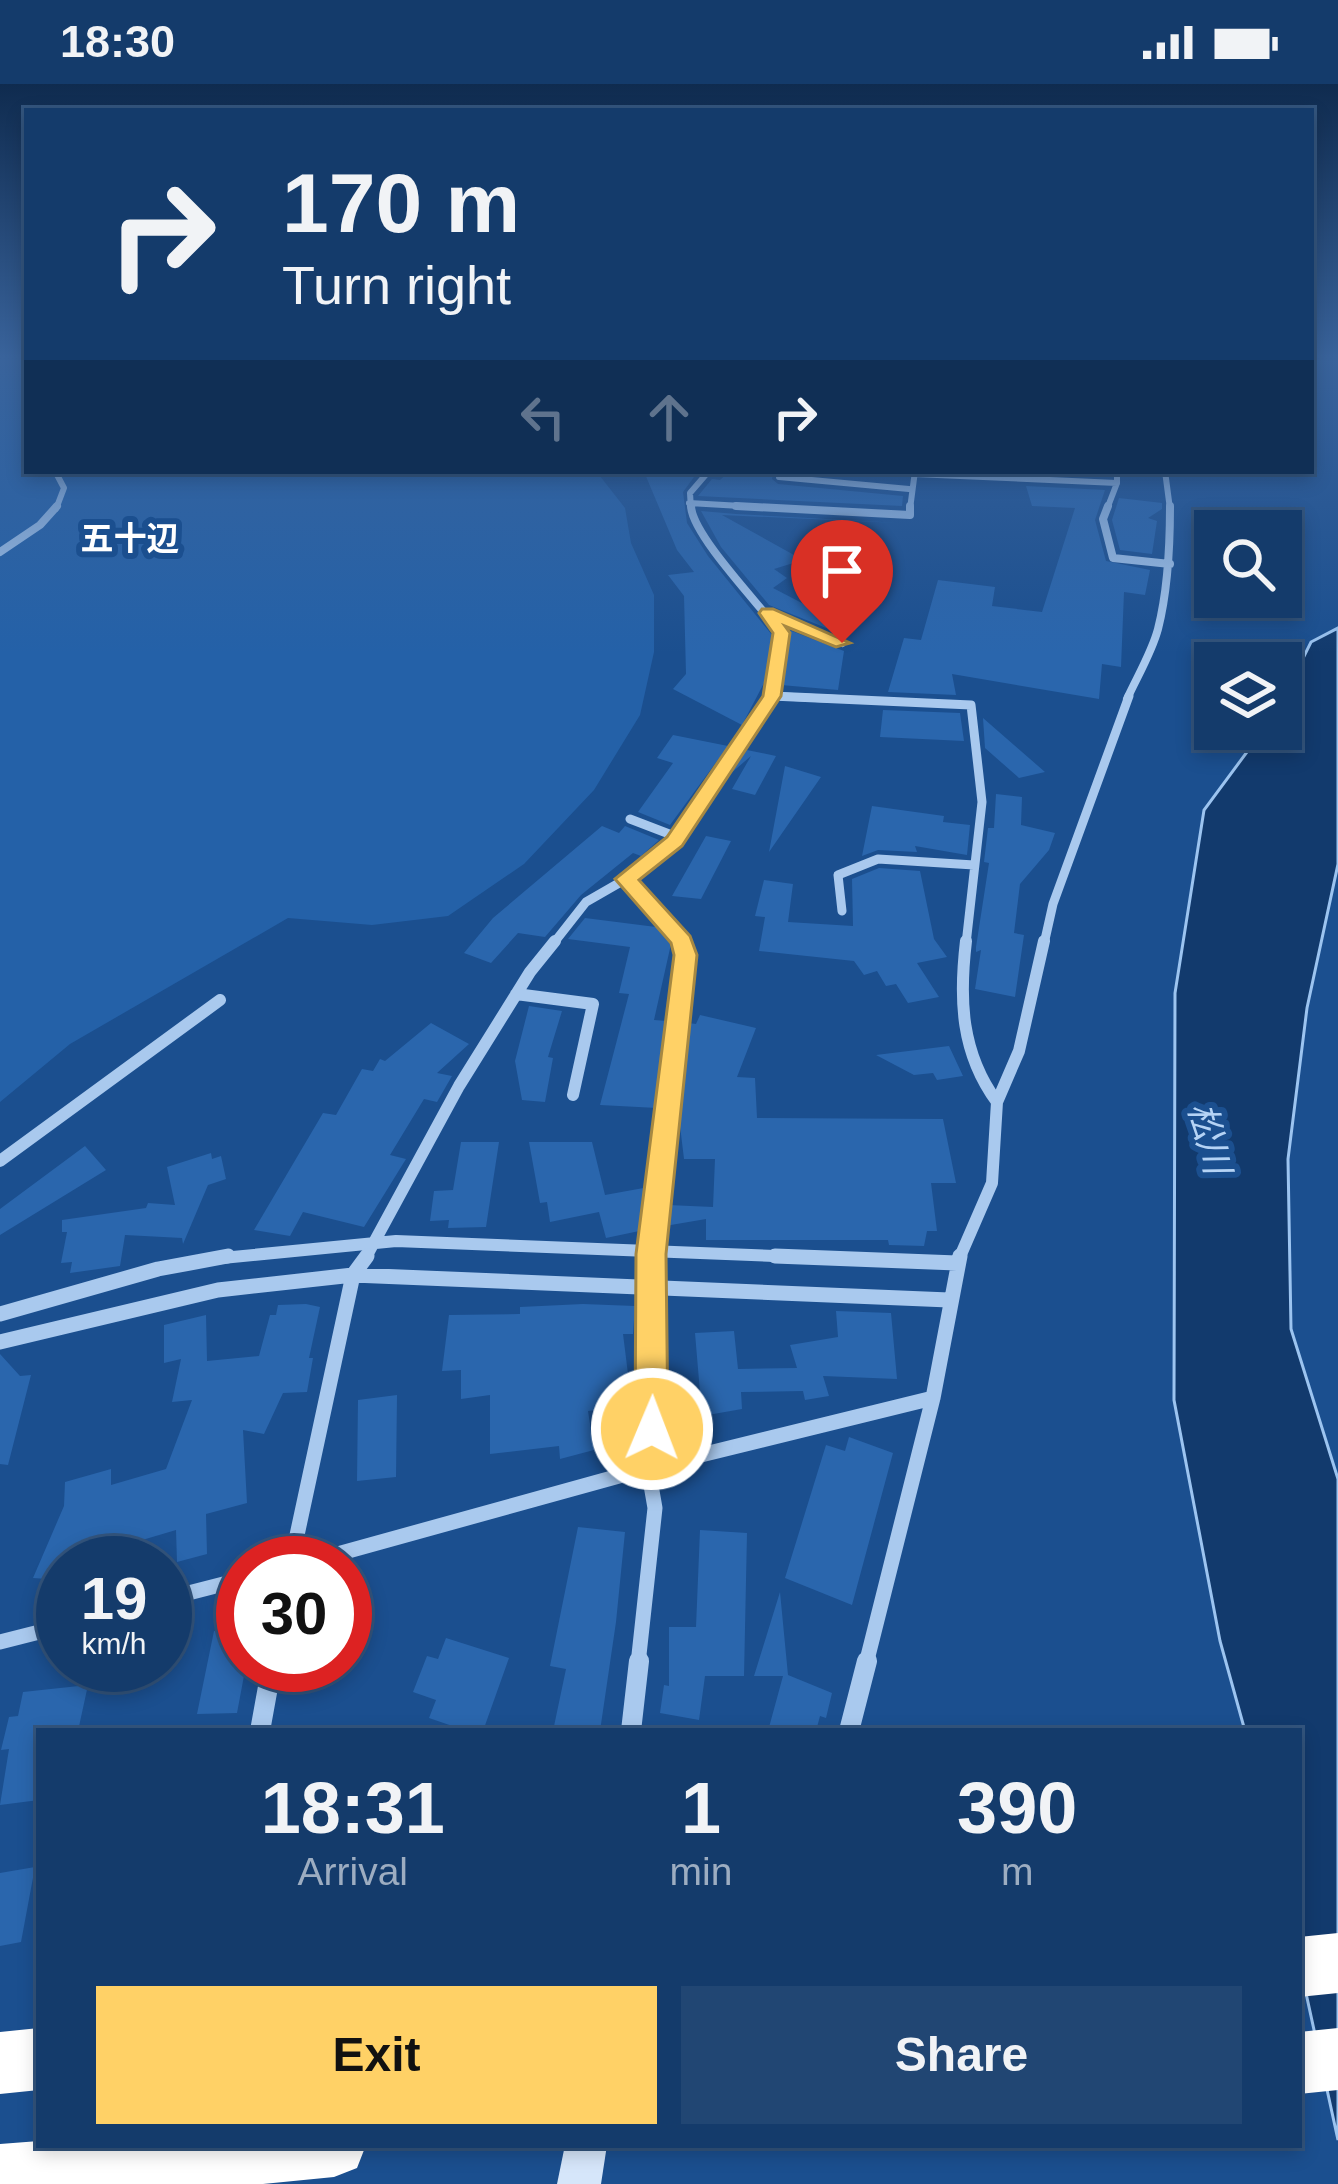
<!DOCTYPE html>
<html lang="en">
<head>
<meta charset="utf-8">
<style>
  body { margin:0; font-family:Helvetica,"Noto Sans JP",sans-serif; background:#214673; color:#f1f3f6; height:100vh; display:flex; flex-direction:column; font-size:45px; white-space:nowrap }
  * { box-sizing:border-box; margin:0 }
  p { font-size:39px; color:#9dadc1 }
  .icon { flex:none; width:66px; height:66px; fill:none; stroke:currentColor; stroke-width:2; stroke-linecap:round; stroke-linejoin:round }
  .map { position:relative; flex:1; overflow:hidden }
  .side { position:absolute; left:36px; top:1644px; width:1266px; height:420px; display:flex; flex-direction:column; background:#143b6b; border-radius:0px; box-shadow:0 6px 18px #0003,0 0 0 3px #33557e }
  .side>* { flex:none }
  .hud { position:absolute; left:24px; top:24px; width:1290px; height:366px; border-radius:0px; box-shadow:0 6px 18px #0003,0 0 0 3px #33557e; background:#143b6b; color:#f1f3f6; overflow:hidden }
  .controls { position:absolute; left:1194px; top:426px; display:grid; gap:24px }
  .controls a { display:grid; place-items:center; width:108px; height:108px; border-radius:0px; background:#143b6b; box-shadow:0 6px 18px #0003,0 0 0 3px #33557e; font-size:60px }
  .speed { position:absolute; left:36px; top:1452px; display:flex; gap:24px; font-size:60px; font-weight:700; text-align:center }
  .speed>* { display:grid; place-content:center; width:156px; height:156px; border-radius:50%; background:#143b6b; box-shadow:0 6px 18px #0003,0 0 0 3px #33557e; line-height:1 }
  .speed small { font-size:30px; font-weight:400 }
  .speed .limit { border:18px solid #d22; background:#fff; color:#111 }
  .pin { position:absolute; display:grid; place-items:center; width:102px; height:102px; color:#fff; margin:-123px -51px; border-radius:50% 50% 50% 0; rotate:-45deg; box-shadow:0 0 12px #0007 }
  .pin .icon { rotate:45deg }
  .me { position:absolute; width:132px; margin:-66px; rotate:1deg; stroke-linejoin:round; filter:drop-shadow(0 0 9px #0008) }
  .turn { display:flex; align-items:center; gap:42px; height:252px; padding:0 60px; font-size:54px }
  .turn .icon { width:156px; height:156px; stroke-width:2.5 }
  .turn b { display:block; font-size:84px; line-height:102px }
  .lanes { display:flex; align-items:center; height:114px; padding:0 60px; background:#0003; justify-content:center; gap:60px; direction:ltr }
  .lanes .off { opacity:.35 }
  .eta { display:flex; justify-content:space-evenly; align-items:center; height:204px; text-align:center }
  .eta b { font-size:72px; font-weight:700; line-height:84px }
  .cta { display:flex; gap:24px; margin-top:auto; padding:24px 60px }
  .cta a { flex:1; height:138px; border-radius:0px; background:#ffd166; color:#111; font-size:48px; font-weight:700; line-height:138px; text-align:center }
  .cta a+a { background:#214673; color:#f1f3f6 }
  .status { display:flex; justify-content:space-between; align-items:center; height:84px; padding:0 60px; background:#143b6b; direction:ltr }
  .status svg { height:33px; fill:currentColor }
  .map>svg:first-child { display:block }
  .green { fill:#2461a8 }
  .water { fill:#123a6d; stroke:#9cc4f0; stroke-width:3 }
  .building { fill:#2a66ad }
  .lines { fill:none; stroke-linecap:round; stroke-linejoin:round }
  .street-far5 { stroke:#a9c9ee; stroke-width:6 }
  .street-far4 { stroke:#a9c9ee; stroke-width:8 }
  .street-far3 { stroke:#a9c9ee; stroke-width:9 }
  .street-far2 { stroke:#a9c9ee; stroke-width:12 }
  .street-far1 { stroke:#a9c9ee; stroke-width:15 }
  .street { stroke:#a9c9ee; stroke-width:20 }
  .secondary { fill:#d6e6fa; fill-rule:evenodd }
  .highway { fill:#fff; fill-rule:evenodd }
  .route { fill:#ffd166; stroke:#a68842; stroke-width:3 }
  .labels { text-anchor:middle; stroke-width:12; stroke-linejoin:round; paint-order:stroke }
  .far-quarter-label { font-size:33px; font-weight:bold; fill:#fff; stroke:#1b4f8f }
  .water-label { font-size:36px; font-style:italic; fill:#b5d3f5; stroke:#1b4f8f }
</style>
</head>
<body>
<div class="status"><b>18:30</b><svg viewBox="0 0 49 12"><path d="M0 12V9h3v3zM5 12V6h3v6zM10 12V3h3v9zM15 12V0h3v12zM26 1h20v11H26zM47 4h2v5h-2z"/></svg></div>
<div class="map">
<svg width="1338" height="2100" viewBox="0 0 1338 2100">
  <rect width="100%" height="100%" fill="#1b4f8f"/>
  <!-- green -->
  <path class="green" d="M0 275H27V387H596L625 424 631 459 654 511V568L640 631 594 706 524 780 448 832 372 841 288 834 70 960 0 1018Z"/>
  <!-- water -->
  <path class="water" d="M1338 544V780L1307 924 1288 1075 1291 1245 1338 1395V2056L1299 1877V1647H1245L1220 1557 1174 1316 1175 909 1204 726 1264 645H1281V619L1311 558Z"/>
  <!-- building -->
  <path class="building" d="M730 387H773L772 395 778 400 903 412 902 422 698 412 712 395 720 396Z
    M645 390 694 393 683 408 687 439 708 472 772 551 764 599 742 641 673 605 686 590 684 512 668 491 694 488 677 466Z
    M1026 402 1105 406 1095 436 1106 477 1150 486 1145 511 1124 508 1121 583 1102 580 1099 615 952 590 956 611 888 608 904 554 921 556 938 496 995 503 992 522 1042 528 1075 424 1032 422Z
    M1119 414 1162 419V425L1148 434 1157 437 1152 470 1120 466 1112 436Z
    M701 427 736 430 900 439 722 431 803 476 774 485 787 494 773 504 848 543 846 552 769 521 721 463Z
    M789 546 844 567 838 606 781 601Z
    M883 626 960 629 964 657 880 653Z
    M983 634 1045 688 1019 694 985 664Z
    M673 651 728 662 670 741 638 728 673 679 657 674Z
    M747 666 776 672 755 711 732 705 751 672 730 690Z
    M785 682 821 693 769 768Z
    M996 710 1022 713 1021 741 1055 749 1049 766 1020 800 1014 849 1024 851 1015 913 975 905 981 866 976 868V863L989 779 984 778 988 744H994Z
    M872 722 944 732 943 738 970 741 967 771 915 762 917 768 878 766 862 772Z
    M602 742 619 749 625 742 659 756 641 772 633 769 581 811 545 853 518 849 491 879 464 869 493 834Z
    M706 752 731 757 701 815 672 812Z
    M879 784 920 787 934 855 947 873 917 879 939 913 908 919 896 900 886 902 877 887 864 891 854 877 759 867 765 833 755 832 764 796 793 800 788 838 853 842 852 795Z
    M585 834 656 843 671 860 654 936 667 937 657 1024 600 1021 629 910 619 909 630 863 568 855Z
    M529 922 562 927 548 973 553 974 545 1018 522 1016 515 977Z
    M700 931 756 944 737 993 755 994 757 1034 943 1035 956 1099H931L937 1147H927L924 1162 889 1161 888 1156H706V1135L665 1142 668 1121 713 1123 715 1075H684L678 1025 688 939 696 940Z
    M431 939 469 960 437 989 452 992 437 1018 424 1015 390 1071 406 1075 364 1143 303 1128 290 1152 254 1146 323 1029 336 1031 362 985 373 987 380 975 385 977Z
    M949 962 963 992 937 996 933 989 914 991 876 971Z
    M461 1058H499L486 1143 448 1144 449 1136 430 1137 434 1107 453 1106Z
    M529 1058H592L605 1111 649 1103 644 1146 606 1154 599 1128 550 1138 547 1118 540 1119Z
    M85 1062 106 1086 0 1151V1125Z
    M211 1069 212 1075 221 1072 226 1095 208 1101 183 1160 182 1154 125 1151 120 1182 70 1189 72 1178 61 1179 67 1148H62V1136L146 1124 148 1119 175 1121 167 1083Z
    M306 1220 320 1223 309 1274H313L307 1308 283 1309 264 1350 243 1346 247 1419 206 1430 207 1470 177 1478 176 1446 122 1462V1479H63V1496L33 1494 64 1422 65 1398 111 1385V1401L166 1385 192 1316 172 1318 181 1275 164 1279V1241L206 1231 207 1277 259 1272 270 1231H276L278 1221Z
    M583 1220 635 1222 633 1250H623L632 1322 588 1327 594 1366 560 1375 559 1362 490 1370V1311L461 1315V1286L442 1287 449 1231 520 1230V1223Z
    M836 1227 891 1229 897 1295 823 1292 829 1312 805 1316 803 1307 741 1308 742 1325 702 1332 695 1249 734 1247 738 1285 797 1284 790 1261 838 1253Z
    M0 1270 20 1292 31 1291 8 1381 0 1380Z
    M397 1311 396 1393 357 1397 358 1316Z
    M849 1353 893 1369 852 1521 785 1494 826 1361 845 1367Z
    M578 1443 625 1448 616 1538 600 1647H553L566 1585 550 1582Z
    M700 1446 747 1449 744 1592H705L699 1636 660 1629 664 1601 669 1602V1543H696Z
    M369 1500 359 1571 345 1569V1506Z
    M780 1508 788 1591 832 1609 826 1634 820 1632 816 1647H768L783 1592H754Z
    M243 1546 246 1581 237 1629 197 1630 214 1547Z
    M446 1554 509 1574 483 1647H467L429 1634 436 1616 413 1608 427 1572 438 1575Z
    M88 1601 78 1647H39V1716L0 1721 9 1665 1 1666 9 1633 18 1632 23 1608Z
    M35 1783 21 1858 0 1862V1789Z"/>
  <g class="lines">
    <!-- street-far5 -->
    <path class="street-far5" d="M55 387 64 404 56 425
      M1129 387 1166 390
      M1165 387 1170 425
      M914 390 1117 399V387
      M779 393 909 405
      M689 419 792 425
      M691 425 690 409 709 387
      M910 425 915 387
      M1107 425 1117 399"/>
    <!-- street-far4 -->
    <path class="street-far4" d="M691 422C692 451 760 521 781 549L770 615
      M736 422 910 431V422
      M1108 422 1103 435 1113 474 1170 480
      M0 468 40 441 57 422
      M768 529 842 559
      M772 612 837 615
      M1127 615C1137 593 1152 568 1158 545 1168 506 1170 462 1170 422"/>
    <!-- street-far3 -->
    <path class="street-far3" d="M772 612 971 621 982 718 966 860
      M630 735 677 753
      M842 827 838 791 878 775 974 781
      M553 860 586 818 626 795
      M683 860 626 795 674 758 772 612
      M1044 860 1053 820 1129 612"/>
    <!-- street-far2 -->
    <path class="street-far2" d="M966 857C959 916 961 969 997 1018
      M516 910 593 920 573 1011
      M0 1077 220 916
      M212 1175 396 1157 851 1175
      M365 1175 459 1002 530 888 555 857
      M651 1175 685 871 682 857
      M959 1175 992 1099 997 1018 1019 967 1044 857"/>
    <!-- street-far1 -->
    <path class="street-far1" d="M775 1172 957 1179
      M0 1230 158 1185 228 1172
      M0 1258 218 1206 353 1191 949 1216
      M291 1479 353 1191 367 1172
      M305 1479 648 1384 933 1314
      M165 1515 243 1495
      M0 1558 63 1542
      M638 1580 655 1424 648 1384 655 1305 649 1238 651 1172
      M866 1580 933 1314 960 1172"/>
    <!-- street -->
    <path class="street" d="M260 1647 272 1581
      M631 1647 639 1577
      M849 1647 867 1577"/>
    <!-- secondary -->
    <path class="secondary" d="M565 2061H607L601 2100H557Z"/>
    <!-- highway -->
    <path class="highway" d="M1338 1849V1909L1299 1913V1853Z
      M39 1944V2006L0 2010V1948Z
      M1338 1944V2006L1299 2010V1948Z
      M39 2057V2061H366L357 2084 334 2093 263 2100H0V2060Z"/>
  </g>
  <!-- sky -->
  <linearGradient id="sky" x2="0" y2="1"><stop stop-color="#0f2b4f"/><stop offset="0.48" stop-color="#39639b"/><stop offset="1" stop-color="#39639b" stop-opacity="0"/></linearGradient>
  <rect width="1338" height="569" fill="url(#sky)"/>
  <!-- route -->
  <path class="route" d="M762 525H773L850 559 836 563 785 542 790 549 781 612 682 762 639 796 690 852 697 871 666 1170 668 1345 663 1356 652 1360 640 1356 635 1345 636 1170 674 871 671 859 615 795 667 753 763 612 773 549 759 529Z"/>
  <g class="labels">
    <!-- far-quarter labels -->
    <g class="far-quarter-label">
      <text x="130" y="466">五十辺</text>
    </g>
    <!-- water labels -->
    <g class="water-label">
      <text transform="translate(1210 1054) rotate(75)" y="13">松川</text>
    </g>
  </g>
</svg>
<div class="controls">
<a><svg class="icon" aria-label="search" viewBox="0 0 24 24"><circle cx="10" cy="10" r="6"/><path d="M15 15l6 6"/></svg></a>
<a><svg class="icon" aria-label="layers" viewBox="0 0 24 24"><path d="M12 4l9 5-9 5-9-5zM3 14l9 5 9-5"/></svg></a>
</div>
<div class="speed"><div>19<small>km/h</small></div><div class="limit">30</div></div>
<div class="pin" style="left:842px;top:559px;background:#d93025"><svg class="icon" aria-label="arrive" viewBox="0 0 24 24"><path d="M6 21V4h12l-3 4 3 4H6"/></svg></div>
<svg class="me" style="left:652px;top:1345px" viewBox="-20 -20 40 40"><circle r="17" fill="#ffd166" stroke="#fff" stroke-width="3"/><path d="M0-11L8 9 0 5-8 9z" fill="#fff"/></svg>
<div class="hud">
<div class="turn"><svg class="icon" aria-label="right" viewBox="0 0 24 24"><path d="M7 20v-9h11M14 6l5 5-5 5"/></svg><div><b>170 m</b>Turn right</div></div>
<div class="lanes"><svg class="icon off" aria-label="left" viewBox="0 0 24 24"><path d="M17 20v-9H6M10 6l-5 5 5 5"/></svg><svg class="icon off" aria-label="ahead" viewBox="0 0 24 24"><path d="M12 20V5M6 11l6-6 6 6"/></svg><svg class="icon" aria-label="right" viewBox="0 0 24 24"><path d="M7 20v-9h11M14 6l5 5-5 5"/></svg></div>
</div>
<section class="side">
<div class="eta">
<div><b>18:31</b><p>Arrival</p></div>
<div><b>1</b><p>min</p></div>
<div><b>390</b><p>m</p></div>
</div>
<div class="cta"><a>Exit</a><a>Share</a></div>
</section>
</div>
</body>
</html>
